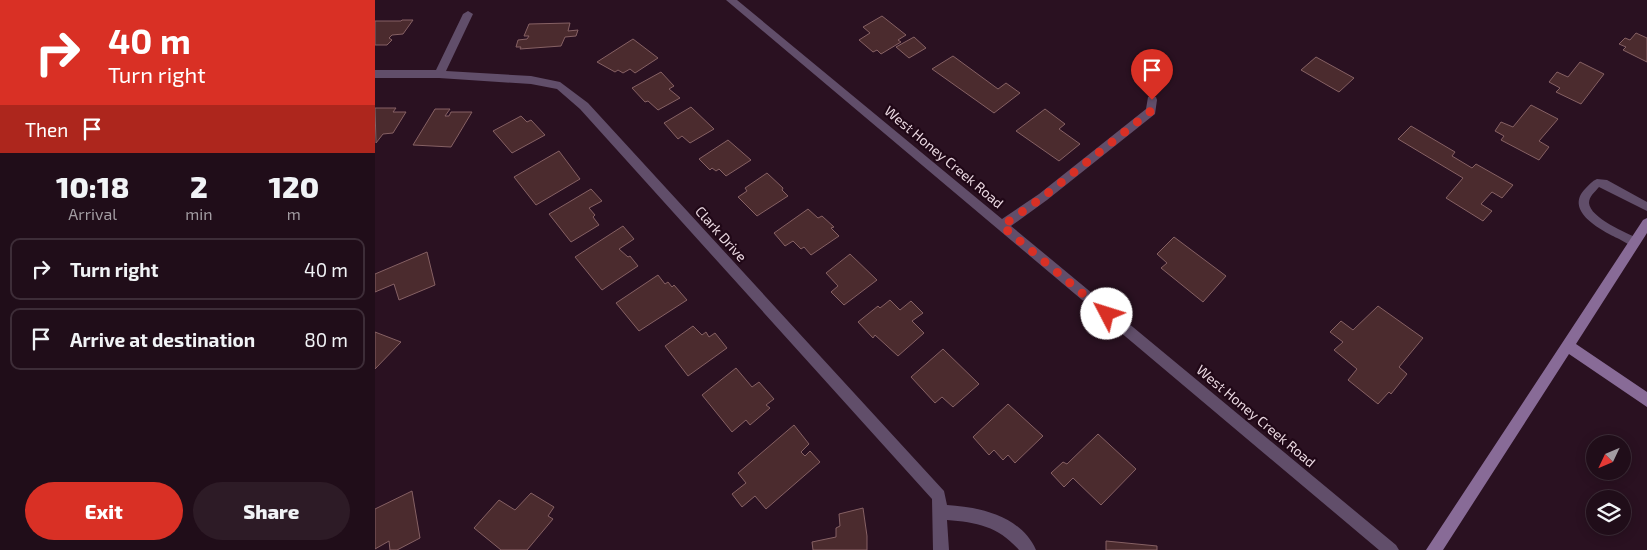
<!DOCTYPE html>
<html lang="en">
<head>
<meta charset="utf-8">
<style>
  body { margin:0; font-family:"Exo 2",sans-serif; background:#2d1b26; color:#f1f3f6; height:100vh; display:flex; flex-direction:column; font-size:19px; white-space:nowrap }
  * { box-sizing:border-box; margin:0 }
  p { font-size:16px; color:#a29ca2 }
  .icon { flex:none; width:28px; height:28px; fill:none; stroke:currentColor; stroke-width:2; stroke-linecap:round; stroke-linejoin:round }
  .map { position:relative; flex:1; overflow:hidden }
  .details { display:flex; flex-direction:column; background:#200d19; width:375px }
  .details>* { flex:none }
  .hud { background:#d93025; color:#fff; overflow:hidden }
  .needle { width:32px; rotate:226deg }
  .tools { position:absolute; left:1211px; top:435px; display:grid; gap:10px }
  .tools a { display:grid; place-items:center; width:45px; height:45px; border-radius:50%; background:#200d19; box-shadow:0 2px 12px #0003,0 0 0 1px #3d2d38; font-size:25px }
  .pin { position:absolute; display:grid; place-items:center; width:42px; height:42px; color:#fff; margin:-51px -21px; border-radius:50% 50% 50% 0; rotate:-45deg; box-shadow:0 0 5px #0007 }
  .pin .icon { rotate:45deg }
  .me { position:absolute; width:55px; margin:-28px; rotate:310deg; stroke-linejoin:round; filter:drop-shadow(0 0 4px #0008) }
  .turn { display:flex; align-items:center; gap:18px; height:105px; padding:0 25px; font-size:22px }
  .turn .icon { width:65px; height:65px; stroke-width:2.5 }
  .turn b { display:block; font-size:35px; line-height:42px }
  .then { display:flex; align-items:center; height:48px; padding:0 25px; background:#0003; gap:10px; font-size:19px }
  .eta { display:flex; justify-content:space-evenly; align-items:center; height:85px; text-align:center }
  .eta b { font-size:30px; font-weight:800; line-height:35px }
  .primary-button { display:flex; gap:10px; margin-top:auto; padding:10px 25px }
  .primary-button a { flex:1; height:58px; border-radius:30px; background:#d93025; color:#fff; font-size:20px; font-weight:800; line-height:58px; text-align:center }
  .primary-button a+a { background:#2d1b26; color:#f1f3f6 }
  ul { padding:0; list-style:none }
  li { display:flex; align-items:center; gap:15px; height:62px; margin:0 10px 8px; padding:0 15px; border:2px solid #3d2d38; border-radius:10px }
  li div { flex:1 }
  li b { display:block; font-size:19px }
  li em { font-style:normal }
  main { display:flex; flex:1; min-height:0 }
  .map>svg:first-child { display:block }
  .building { fill:#4b2b2e; stroke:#866164 }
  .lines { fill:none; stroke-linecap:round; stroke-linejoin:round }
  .lane { fill:#614e6a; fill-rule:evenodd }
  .street { fill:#614e6a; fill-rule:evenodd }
  .secondary { fill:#886b97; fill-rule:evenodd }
  .route { stroke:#d93025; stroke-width:9; stroke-dasharray:0 16.2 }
  .labels { text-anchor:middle; stroke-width:4.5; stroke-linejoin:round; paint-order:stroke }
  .street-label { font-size:14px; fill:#ebd9e2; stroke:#200817 }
</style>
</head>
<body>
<main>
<section class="details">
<div class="hud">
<div class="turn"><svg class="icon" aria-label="right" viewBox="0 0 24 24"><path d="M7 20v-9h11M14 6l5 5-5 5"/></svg><div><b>40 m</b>Turn right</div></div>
<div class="then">Then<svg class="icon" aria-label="arrive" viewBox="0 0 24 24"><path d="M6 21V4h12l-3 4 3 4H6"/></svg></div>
</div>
<div class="eta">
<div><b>10:18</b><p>Arrival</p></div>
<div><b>2</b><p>min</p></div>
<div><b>120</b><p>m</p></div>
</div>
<ul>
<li><svg class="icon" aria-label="right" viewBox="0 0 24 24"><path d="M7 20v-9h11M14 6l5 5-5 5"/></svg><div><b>Turn right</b></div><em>40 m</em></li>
<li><svg class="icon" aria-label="arrive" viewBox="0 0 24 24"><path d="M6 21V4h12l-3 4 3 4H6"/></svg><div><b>Arrive at destination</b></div><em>80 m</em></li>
</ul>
<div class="primary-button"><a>Exit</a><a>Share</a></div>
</section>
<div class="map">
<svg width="1272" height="550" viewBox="0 0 1272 550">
  <rect width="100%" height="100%" fill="#2a1121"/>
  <!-- building -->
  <path class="building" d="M507 16 531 35 523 40 526 42 506 54 502 50 498 52 484 40 495 33 488 27Z
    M27 20H38L28 34 17 35 14 38 17 40 12 45H0V21H26Z
    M195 23 193 31 203 30 201 36 190 37 186 46 145 49 146 47H141L143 40 152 39 154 36H149L154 24Z
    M1261 33 1272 38V62L1248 50 1251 47 1244 44 1250 38 1255 40Z
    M539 37 551 48 534 58 521 47Z
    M258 39 283 58 260 73 255 69 248 73 243 70 240 72 222 62Z
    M578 56 623 89 631 83 645 93 619 113 557 69Z
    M941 57 979 78 964 92 926 70Z
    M1205 62 1229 74 1206 104 1181 92 1185 88 1174 82 1182 72 1193 77Z
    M286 72 299 86 294 89 305 98 283 110 273 101 270 102 257 88Z
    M1156 105 1183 119 1164 141 1174 147 1164 160 1126 140 1129 136 1120 131 1126 122 1138 127Z
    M316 107 339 129 315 143 307 136 303 139 289 123Z
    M0 108H21L18 112H31L18 133 8 134 1 143Z
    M60 109H75L70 116H74L76 112H97L76 147 38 145Z
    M670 109 690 124 684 129 705 144 684 161 641 131Z
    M146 116 152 122 156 120 170 135 137 153 118 131Z
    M1036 126 1080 152 1077 156 1097 168 1101 164 1138 185 1127 198 1117 192 1106 204 1117 211 1108 221 1071 198 1088 178 1023 139Z
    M353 140 376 160 351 176 344 169 341 171 337 168 335 170 324 159Z
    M184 151 205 179 161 205 139 177Z
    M392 173 408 188 407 190 413 196 382 216 363 197 372 191 370 188Z
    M216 189 227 201 214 208 220 215 218 217 224 225 196 242 174 214Z
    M433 209 443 218 447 216 459 227 456 228 464 236 436 255 429 247 426 249 418 241 410 246 399 233Z
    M248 226 259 239 244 249 253 257 255 256 263 266 227 290 200 257Z
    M799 237 851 276 828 302 786 268 792 263 782 254Z
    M52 252 60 285 24 300 19 284 0 292V274Z
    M475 254 502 280 469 305 456 292 463 286 451 273Z
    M283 275 290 284 293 282 297 287 299 285 312 300 264 331 241 303Z
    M515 300 525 310 536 301 548 313 537 321 549 333 523 356 500 335 498 338 483 322 503 306 505 308Z
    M1003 306 1048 338 1024 367 1032 374 1016 394 1014 392 1003 404 973 380 982 369 959 350 968 342 955 332 966 321 978 330Z
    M318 326 327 335 331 332 334 337 340 333 352 348 313 376 290 346Z
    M0 332 26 342 0 369Z
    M568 349 604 384 578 407 567 397 560 403 536 377Z
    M361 368 377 387 384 382 399 399 391 405 395 408 375 425 371 420 357 432 327 395Z
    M633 404 668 436 640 463 633 455 628 460 619 450 614 455 598 437Z
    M419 425 434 444 426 452 430 456 435 451 445 462 391 509 380 496 367 507 357 494 371 483 363 473Z
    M723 434 761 469 726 505 698 478 689 487 676 473 688 462 692 464Z
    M37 491 45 538 22 550H15L14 541 0 549V509Z
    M156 493 179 507 173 516 178 519 152 550H126L99 528 124 500 140 510Z
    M488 508 492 536V550H438L437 542 461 537V528L465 526 464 514Z
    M731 541 782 546V550H731Z"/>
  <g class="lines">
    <!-- lane -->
    <path class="lane" d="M1222 179 1232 180 1272 202V211L1224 187C1220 192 1214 196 1214 203 1215 218 1252 233 1264 239L1265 242 1264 245C1256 248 1249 241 1242 238 1226 230 1189 211 1210 189 1214 185 1217 181 1222 179Z"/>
    <!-- street -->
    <path class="street" d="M351 0H362L627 219 664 194 771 109 773 97H781L782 100 780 114 672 200 636 226 1021 545 1024 550H1004Z
      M93 11 98 14 71 71 156 76 185 82 213 103 569 491 572 505C605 507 646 516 661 550H644C624 527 602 522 572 520L574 550H558L557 499 205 109 182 89 156 84 64 78H0V70H61L88 14Z"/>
    <!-- secondary -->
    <path class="secondary" d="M1272 218V233L1201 344 1272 392V407L1194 354 1068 550H1051L1268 220Z"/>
  </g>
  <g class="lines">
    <!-- route -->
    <path class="route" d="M732 314 627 226 668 197 776 111 777 100"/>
  </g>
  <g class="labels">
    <!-- street labels -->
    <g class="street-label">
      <text transform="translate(569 157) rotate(40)" y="5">West Honey Creek Road</text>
      <text transform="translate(346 234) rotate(48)" y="5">Clark Drive</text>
      <text transform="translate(881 416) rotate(40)" y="5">West Honey Creek Road</text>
    </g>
  </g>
</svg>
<div class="tools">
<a><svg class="needle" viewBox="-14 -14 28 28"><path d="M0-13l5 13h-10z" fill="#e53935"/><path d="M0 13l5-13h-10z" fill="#a29ca2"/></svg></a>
<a><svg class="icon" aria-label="layers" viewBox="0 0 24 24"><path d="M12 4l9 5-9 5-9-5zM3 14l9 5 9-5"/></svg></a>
</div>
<div class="pin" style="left:777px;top:100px;background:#d93025"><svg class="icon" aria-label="arrive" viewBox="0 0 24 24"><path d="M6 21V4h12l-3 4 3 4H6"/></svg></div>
<svg class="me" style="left:732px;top:314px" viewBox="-20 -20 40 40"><circle r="19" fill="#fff"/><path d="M0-13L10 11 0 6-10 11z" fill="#d93025"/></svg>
</div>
</main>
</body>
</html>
